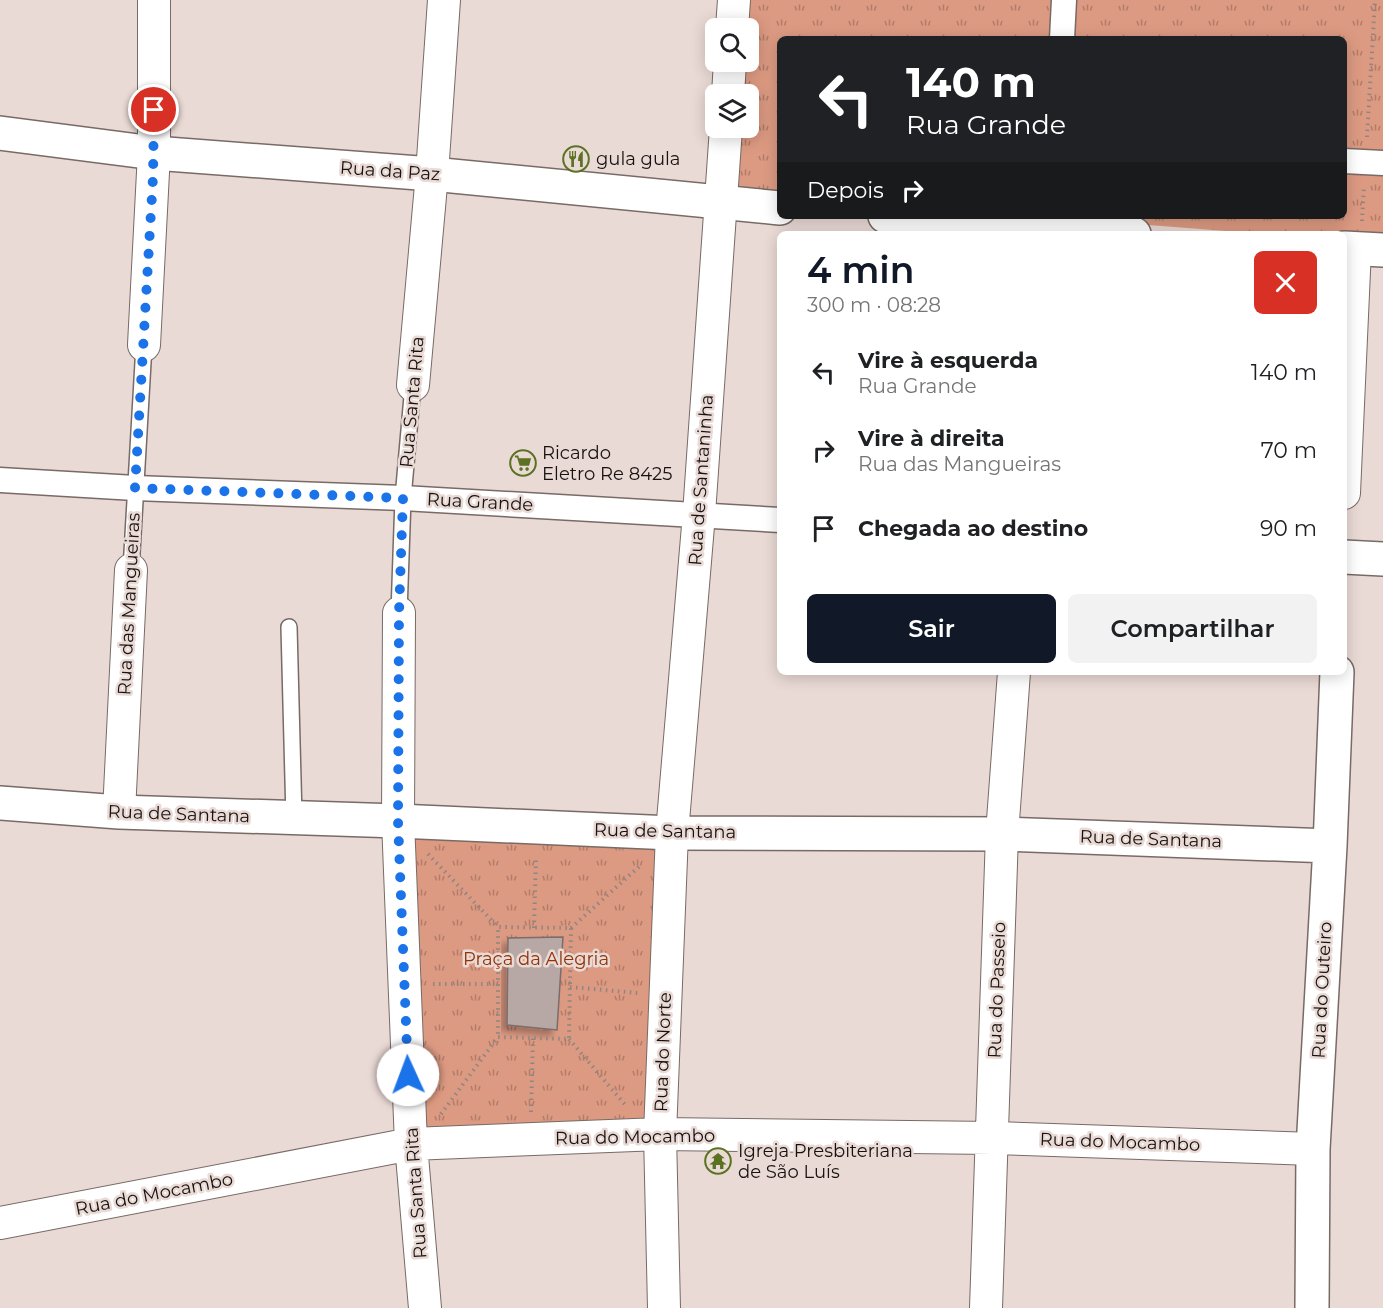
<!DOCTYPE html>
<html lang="pt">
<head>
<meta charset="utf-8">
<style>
  body { margin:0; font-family:Montserrat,sans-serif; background:#f2f2f2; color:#202124; height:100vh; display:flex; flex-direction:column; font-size:22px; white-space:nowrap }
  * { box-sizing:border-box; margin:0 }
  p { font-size:20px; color:#757577 }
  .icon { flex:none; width:33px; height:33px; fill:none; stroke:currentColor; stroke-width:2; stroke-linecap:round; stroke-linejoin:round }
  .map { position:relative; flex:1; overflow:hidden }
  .drawer { position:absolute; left:777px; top:231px; width:570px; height:444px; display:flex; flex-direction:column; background:#fff; border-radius:9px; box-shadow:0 3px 15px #0003 }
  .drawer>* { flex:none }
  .hud { position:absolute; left:777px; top:36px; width:570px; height:183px; border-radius:9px; box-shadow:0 3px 15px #0003; background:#202124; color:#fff; overflow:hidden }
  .buttons { position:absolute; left:705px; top:18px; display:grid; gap:12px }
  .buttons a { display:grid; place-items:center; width:54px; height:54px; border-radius:9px; background:#fff; box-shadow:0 3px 15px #0003; font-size:30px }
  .pin { position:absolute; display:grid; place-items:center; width:51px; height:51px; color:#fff; margin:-26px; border:3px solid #fff; border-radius:50%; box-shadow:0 2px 6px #0007 }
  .me { position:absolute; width:66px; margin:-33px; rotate:358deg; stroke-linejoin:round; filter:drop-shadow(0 0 4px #0008) }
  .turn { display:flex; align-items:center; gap:21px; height:126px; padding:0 30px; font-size:27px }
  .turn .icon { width:78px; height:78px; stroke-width:2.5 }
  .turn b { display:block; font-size:42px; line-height:51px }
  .then { display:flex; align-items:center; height:57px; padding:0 30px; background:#0003; gap:12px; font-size:22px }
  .round { display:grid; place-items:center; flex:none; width:63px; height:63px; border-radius:9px; background:#f2f2f2 }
  .summary { display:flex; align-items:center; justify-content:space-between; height:102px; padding:0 30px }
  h1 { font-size:36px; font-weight:600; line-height:45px; color:#111827 }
  .primary-button { display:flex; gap:12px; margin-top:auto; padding:12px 30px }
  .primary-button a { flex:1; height:69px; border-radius:9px; background:#111827; color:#fff; font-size:24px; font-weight:600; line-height:69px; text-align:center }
  .primary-button a+a { background:#f2f2f2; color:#202124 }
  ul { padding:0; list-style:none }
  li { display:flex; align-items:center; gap:18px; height:78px; padding:0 30px }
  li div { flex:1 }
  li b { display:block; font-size:22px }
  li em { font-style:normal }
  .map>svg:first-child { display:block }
  .park { fill:url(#park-tufts) }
  .building { fill:#b7a7a5; stroke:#7b6c6b; stroke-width:1.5; filter:url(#shadow) }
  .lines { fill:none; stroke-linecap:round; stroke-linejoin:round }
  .service-casing { stroke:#786a65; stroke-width:18 }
  .pedestrian-casing { stroke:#786a65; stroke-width:27 }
  .minor-casing { stroke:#786a65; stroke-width:34 }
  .tertiary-casing { stroke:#786a65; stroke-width:36 }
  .secondary-casing { stroke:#786a65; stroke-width:36 }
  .path { stroke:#908581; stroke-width:4; stroke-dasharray:1.5 4.5; stroke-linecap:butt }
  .service { stroke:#fff; stroke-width:15 }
  .pedestrian { stroke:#fff; stroke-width:24 }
  .minor { stroke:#fff; stroke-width:32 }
  .tertiary { stroke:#fff; stroke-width:33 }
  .secondary { stroke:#fff; stroke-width:33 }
  .route { stroke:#1a73e8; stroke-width:10; stroke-dasharray:0 18 }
  .labels { text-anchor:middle; stroke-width:5; stroke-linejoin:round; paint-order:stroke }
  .poi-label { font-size:18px; fill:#171210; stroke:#eadad5; text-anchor:start }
  .street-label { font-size:18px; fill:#171210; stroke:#eadad5 }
  .park-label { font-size:18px; fill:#903309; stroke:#eadad5 }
</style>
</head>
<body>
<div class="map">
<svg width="1383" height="1308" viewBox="0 0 1383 1308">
  <defs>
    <pattern id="park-tufts" width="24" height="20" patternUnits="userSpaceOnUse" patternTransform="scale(1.5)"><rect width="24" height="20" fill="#dd9a82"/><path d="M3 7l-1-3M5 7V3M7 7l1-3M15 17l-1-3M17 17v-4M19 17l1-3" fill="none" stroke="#b27c69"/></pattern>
    <filter id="shadow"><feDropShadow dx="-5.5" dy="5.5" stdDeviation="3" flood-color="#0004"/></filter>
  </defs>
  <rect width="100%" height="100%" fill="#eadad5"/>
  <!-- park -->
  <path class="park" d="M744 0H1383V243L1344 234H1264L1033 216H1344V39H780V194L732 189 736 128H748V94H738L740 62H748V28H742Z
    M412 836 661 844 647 1124 424 1132Z"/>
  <!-- building -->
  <path class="building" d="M563 937 557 1030 507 1025 508 938Z"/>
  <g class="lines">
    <!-- service casing -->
    <g class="service-casing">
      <path id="service" d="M131 570 144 345
        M399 613 403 498 413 385
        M289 627 294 818"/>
    </g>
    <!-- pedestrian casing -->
    <g class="pedestrian-casing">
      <path id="pedestrian" d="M1062 39 1064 0
        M1344 161 1383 163
        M0 480 135 488 403 498 780 520"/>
    </g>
    <!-- minor casing -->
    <g class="minor-casing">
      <path id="minor" d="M732 28 734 0
        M728 94 730 62
        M144 345 154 153V0
        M413 385 432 174 444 0
        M1344 493 1355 249
        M399 613 398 821 411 1144 425 1308
        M119 812 131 570
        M0 1223 411 1144 660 1134 993 1138 1313 1149
        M664 1308 660 1134 672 833 699 514 726 128
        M986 1308 1002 834 1014 672"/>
    </g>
    <!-- tertiary casing -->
    <g class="tertiary-casing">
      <path id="tertiary" d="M1344 557 1383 559
        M0 803 119 812 398 821 672 833 1002 834 1330 846
        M1312 1308 1313 1149 1330 846 1337 672"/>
    </g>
    <!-- secondary casing -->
    <g class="secondary-casing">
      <path id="secondary" d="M0 133 154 153 432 174 780 208
        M885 216 1134 234
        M1344 248 1383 250"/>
    </g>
    <!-- path -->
    <path class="path" d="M1367 137 1375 0
      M1362 221 1364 186
      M428 854 498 927
      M534 928 536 856
      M571 928 642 864
      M433 984H498
      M570 987 638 993
      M569 1039 627 1107
      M531 1112 533 1038
      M441 1114 498 1037 569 1039 571 928 498 927V1037"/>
    <!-- service -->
    <use href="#service" class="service"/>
    <!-- pedestrian -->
    <use href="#pedestrian" class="pedestrian"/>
    <!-- minor -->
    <use href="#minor" class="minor"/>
    <!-- tertiary -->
    <use href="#tertiary" class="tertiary"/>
    <!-- secondary -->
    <use href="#secondary" class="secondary"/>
  </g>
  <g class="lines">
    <!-- route -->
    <path class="route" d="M154 110 153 177 135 488 403 498 399 613 398 821 408 1075"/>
  </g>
  <!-- icons -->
  <defs>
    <g id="restaurant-ring" transform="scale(1.35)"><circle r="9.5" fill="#eadad5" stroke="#5b7223" stroke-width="1.5"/><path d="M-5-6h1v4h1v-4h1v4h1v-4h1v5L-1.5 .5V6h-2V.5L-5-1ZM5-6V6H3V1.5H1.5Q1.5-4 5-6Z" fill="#5b7223"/></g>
    <g id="supermarket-ring" transform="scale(1.35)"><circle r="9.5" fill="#eadad5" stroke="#5b7223" stroke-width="1.5"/><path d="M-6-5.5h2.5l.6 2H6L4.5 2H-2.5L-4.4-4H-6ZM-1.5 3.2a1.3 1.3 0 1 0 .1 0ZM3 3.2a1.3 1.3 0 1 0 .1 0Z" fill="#5b7223"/></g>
    <g id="temple-ring" transform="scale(1.35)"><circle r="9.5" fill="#eadad5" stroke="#5b7223" stroke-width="1.5"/><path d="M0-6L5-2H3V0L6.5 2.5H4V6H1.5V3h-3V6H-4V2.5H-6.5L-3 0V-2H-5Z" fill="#5b7223"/></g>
  </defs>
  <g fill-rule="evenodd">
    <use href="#restaurant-ring" x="576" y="159"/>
    <use href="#supermarket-ring" x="523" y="463"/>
    <use href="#temple-ring" x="718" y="1161"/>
  </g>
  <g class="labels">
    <!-- poi labels -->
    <g class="poi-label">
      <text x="596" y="165">gula gula</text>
      <text x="542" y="459">Ricardo<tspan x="542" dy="21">Eletro Re 8425</tspan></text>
      <text x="738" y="1157">Igreja Presbiteriana<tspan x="738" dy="21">de São Luís</tspan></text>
    </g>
    <!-- street labels -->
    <g class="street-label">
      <text transform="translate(390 171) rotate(4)" y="6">Rua da Paz</text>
      <text transform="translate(412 402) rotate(-85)" y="6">Rua Santa Rita</text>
      <text transform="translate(701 480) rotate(-86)" y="6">Rua de Santaninha</text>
      <text transform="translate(480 502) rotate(3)" y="6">Rua Grande</text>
      <text transform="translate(129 604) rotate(-87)" y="6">Rua das Mangueiras</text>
      <text transform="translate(179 814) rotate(2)" y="6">Rua de Santana</text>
      <text transform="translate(665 831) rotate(1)" y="6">Rua de Santana</text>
      <text transform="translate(1151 839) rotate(2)" y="6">Rua de Santana</text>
      <text transform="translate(997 990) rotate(-88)" y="6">Rua do Passeio</text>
      <text transform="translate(1322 990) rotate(-87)" y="6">Rua do Outeiro</text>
      <text transform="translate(663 1052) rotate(-88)" y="6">Rua do Norte</text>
      <text transform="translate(635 1137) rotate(-1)" y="6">Rua do Mocambo</text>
      <text transform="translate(1120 1142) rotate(2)" y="6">Rua do Mocambo</text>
      <text transform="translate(416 1193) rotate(-94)" y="6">Rua Santa Rita</text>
      <text transform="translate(154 1194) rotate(-11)" y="6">Rua do Mocambo</text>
    </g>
    <!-- park labels -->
    <g class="park-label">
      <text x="536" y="965">Praça da Alegria</text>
    </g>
  </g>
</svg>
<div class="buttons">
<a><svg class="icon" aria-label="search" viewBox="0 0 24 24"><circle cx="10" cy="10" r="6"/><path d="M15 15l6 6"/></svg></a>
<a><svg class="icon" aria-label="layers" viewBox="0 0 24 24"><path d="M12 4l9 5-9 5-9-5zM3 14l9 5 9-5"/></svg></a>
</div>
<div class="pin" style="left:154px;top:110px;background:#d93025"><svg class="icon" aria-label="arrive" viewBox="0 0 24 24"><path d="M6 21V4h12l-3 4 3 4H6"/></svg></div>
<svg class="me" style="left:408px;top:1075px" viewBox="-20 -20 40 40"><circle r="19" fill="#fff"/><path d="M0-13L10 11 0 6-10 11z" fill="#1a73e8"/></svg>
<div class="hud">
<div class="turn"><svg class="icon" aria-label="left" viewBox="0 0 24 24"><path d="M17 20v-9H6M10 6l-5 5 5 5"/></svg><div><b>140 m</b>Rua Grande</div></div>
<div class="then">Depois<svg class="icon" aria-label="right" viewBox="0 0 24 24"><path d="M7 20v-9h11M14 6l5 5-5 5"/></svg></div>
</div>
<section class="drawer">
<div class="summary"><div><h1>4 min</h1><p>300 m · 08:28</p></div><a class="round" style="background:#d93025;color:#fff"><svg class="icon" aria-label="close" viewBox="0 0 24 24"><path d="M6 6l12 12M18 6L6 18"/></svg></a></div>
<ul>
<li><svg class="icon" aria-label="left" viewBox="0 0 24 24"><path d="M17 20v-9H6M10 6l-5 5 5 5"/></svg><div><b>Vire à esquerda</b><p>Rua Grande</p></div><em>140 m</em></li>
<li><svg class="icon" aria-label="right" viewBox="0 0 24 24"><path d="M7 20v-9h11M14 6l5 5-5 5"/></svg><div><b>Vire à direita</b><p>Rua das Mangueiras</p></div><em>70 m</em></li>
<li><svg class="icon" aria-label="arrive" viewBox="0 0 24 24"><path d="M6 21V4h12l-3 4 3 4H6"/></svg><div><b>Chegada ao destino</b></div><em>90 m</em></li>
</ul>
<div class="primary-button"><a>Sair</a><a>Compartilhar</a></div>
</section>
</div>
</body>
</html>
